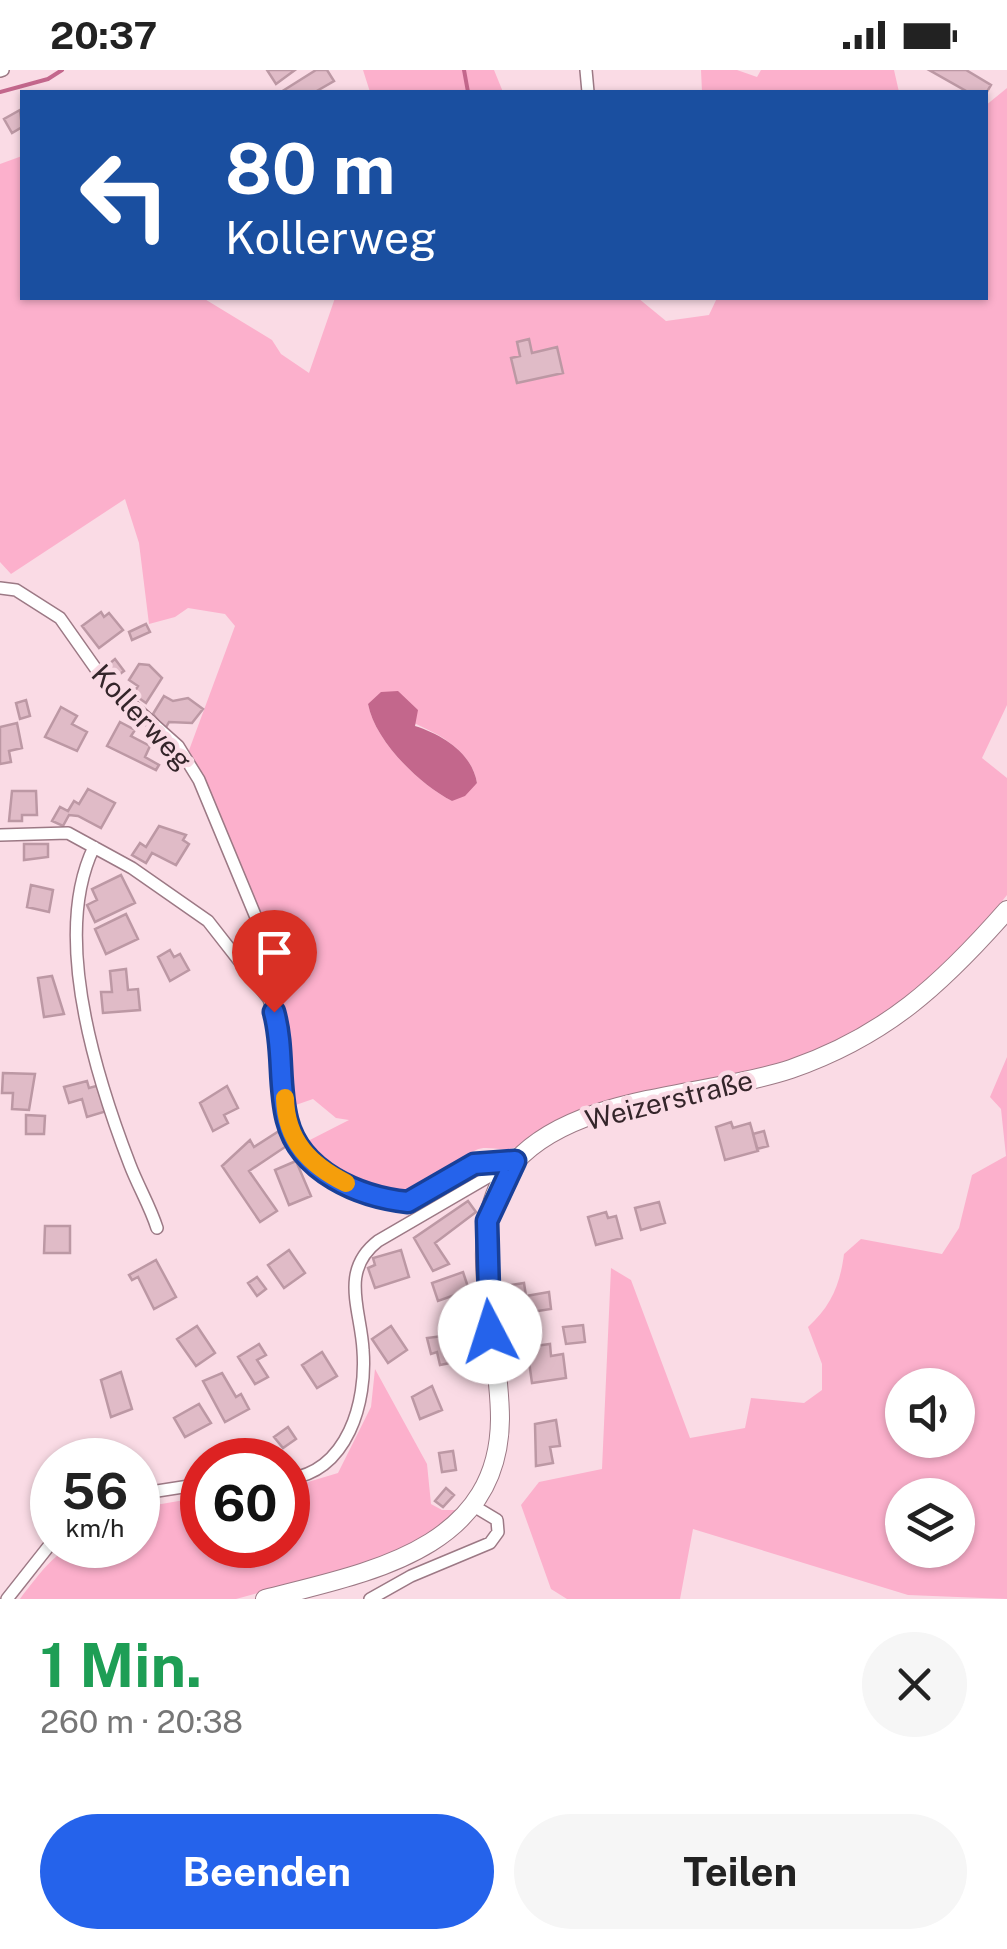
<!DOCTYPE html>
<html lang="de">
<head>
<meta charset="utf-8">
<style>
  body { margin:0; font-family:"Public Sans",sans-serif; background:#f6f6f6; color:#222; height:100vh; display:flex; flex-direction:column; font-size:38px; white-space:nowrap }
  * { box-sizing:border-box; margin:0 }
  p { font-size:32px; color:#767676 }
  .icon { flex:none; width:55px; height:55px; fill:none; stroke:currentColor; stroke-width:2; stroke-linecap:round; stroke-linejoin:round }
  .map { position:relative; height:1529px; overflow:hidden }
  .drawer { display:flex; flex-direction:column; background:#fff; flex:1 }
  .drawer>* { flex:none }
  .guide { position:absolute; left:20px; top:20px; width:968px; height:210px; border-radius:0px; box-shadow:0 2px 8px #0004; background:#1a4fa0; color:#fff; overflow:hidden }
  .fabs { position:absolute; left:885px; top:1298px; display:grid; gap:20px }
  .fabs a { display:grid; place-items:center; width:90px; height:90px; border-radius:50%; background:#fff; box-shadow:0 2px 8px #0004; font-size:50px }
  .speed { position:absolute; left:30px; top:1368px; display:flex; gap:20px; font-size:50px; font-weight:700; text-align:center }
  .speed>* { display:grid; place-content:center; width:130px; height:130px; border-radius:50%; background:#fff; box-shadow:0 2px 8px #0004; line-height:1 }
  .speed small { font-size:25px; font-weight:400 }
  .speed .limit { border:15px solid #d22; background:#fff; color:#111 }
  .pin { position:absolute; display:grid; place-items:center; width:85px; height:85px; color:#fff; margin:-102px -42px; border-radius:50% 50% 50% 0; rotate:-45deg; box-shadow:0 0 10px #0007 }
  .pin .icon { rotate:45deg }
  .me { position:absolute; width:110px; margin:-55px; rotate:355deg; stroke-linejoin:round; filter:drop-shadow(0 0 8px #0008) }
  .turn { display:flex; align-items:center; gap:35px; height:210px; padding:0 40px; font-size:45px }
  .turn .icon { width:130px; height:130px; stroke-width:2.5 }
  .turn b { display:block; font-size:70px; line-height:85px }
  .round { display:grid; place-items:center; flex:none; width:105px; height:105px; border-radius:52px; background:#f6f6f6 }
  .overview { display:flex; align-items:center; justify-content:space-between; height:170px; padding:0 40px }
  h1 { font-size:60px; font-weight:700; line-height:75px; color:#1e9e55 }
  .action { display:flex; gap:20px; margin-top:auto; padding:20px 40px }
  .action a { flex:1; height:115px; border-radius:60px; background:#2563eb; color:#fff; font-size:40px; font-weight:700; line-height:115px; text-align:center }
  .action a+a { background:#f6f6f6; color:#222 }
  .status { display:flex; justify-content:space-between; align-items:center; height:70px; padding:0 50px; background:#fff; direction:ltr }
  .status svg { height:28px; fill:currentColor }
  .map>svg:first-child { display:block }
  .green { fill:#fcb0cc; fill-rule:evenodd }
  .water { fill:#c3678c }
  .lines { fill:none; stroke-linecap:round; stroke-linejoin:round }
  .stream { stroke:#c3678c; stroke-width:4 }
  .building { fill:#e0bbc7; stroke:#bc98a4; stroke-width:2.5 }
  .street-casing { stroke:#9c7985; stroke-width:14 }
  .primary-casing { stroke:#9c7985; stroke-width:20 }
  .street { stroke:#fff; stroke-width:11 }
  .primary { stroke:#fff; stroke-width:18 }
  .route-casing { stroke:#184099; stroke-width:25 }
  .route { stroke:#2563eb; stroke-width:18 }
  .slow { stroke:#f59e0b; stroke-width:18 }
  .labels { text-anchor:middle; stroke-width:9; stroke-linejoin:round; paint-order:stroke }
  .street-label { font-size:28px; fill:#34252a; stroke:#fadbe5 }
</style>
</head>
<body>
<div class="status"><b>20:37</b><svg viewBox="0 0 49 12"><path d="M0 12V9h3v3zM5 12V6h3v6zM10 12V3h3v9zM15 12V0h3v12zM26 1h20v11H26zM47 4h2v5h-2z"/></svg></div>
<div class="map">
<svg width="1007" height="1529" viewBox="0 0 1007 1529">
  <rect width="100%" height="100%" fill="#fadbe5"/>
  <!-- green -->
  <path class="green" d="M363 0H494L503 22H370Z
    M701 0H737L757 7 761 0H894L899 22H702Z
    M1007 18V635L982 688 1007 708V825C961 882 909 935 842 969 759 1011 661 1019 572 1045 550 1052 534 1072 513 1078 501 1082 487 1075 476 1080 452 1091 434 1126 407 1127 375 1128 321 1099 302 1074L349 1050 336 1048 313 1029 290 1037 264 856 227 763 188 683 235 556 225 544 188 538 175 547 149 554 139 473 125 429 11 504 0 492V94L22 86V228H203L272 270 281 284 309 303 335 228H638L666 251 709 245 717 228H985V36ZM368 634C406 652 469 666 477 713L452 731C419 714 375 671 368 634Z
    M1007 987V1529L908 1525 693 1459 680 1529H567L551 1519 521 1435 539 1412 602 1399 611 1198 631 1210 690 1368 745 1358 751 1328 804 1333 822 1320V1294L808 1257C831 1236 840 1215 844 1184L861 1169 942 1184 959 1158 972 1105 1006 1086 1001 1039 990 1027ZM902 1315H958V1370H902ZM902 1425H958V1480H902Z
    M375 1299 427 1394 431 1434 442 1440H458L423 1470 368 1492 236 1529H20C66 1469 63 1475 138 1475V1438L202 1427V1475H288V1418L338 1403 371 1337Z"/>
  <!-- water -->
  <path class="water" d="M398 621 418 640 415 656C443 665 472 683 477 713L465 726 452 731C419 714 375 671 368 634L381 622Z"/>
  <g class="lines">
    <!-- stream -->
    <path class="stream" d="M464 0 468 22
      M0 22 48 9 62 0"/>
  </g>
  <!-- building -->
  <path class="building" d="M267 0H295L276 14Z
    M316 0H327L334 11 315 22H281Z
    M929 0H966L991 15 985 25 968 22Z
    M20 40 22 57 12 63 4 49Z
    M529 269 532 283 557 277 563 303 517 313 511 288 520 286 517 272Z
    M101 542 104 547 109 543 123 560 99 578 82 556Z
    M146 554 150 562 132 570 129 562Z
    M115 589 124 601 113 609 104 598Z
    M139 594 149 595 162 608 146 633 133 624 138 616 129 610Z
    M164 626 173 631 188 628 203 639 192 653 169 652 165 659 153 644Z
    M26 630 30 646 20 649 16 633Z
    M61 637 77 646 72 654 87 662 77 681 45 667Z
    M120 652 135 660 131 666 150 676 145 687 159 695 156 700 107 676Z
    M17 653 22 678 9 681 11 692 0 694V657Z
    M88 719 115 733 101 758 78 746 69 745 63 756 52 751 60 737 68 741 74 731 79 734Z
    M12 721H36L37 745H22V751H9Z
    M159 756 186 765 183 770 189 774 176 795 152 783 146 793 132 785 140 773 146 777Z
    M24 774H48V787L24 790Z
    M121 805 135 833 95 852 87 835 97 830 92 819Z
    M31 815 53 820 49 842 27 837Z
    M126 844 138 869 106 884 95 859Z
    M170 880 174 887 180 884 189 900 170 911 158 887Z
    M126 899 128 920 138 919 140 940 103 943 101 922H112L110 901Z
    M52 906 64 944 44 947 38 908Z
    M3 1003 35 1004 29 1040 12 1039 13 1023H2Z
    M87 1011 89 1018 100 1015 107 1041 87 1047 82 1029 69 1033 64 1017Z
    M227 1016 238 1038 224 1045 228 1053 213 1061 200 1033Z
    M26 1045 45 1046 44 1064H26Z
    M731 1052 733 1058 750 1053 758 1081 725 1090 716 1057Z
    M279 1061 288 1075 249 1101 277 1141 260 1152 222 1096 250 1070 254 1077Z
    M764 1061 768 1076 757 1079 753 1064Z
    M296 1091 311 1126 289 1135 275 1100Z
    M468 1131 476 1142 435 1173 449 1194 433 1201 414 1168Z
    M659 1132 665 1153 641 1160 635 1138Z
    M606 1142 608 1148 616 1146 622 1168 596 1175 588 1147Z
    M45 1156H70V1183H44Z
    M289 1180 305 1203 284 1218 268 1195Z
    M401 1180 409 1207 375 1218 368 1198 375 1195 373 1188Z
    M156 1190 176 1227 154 1239 138 1207 132 1210 129 1205Z
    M463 1202 469 1220 438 1231 432 1213Z
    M257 1207 266 1219 257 1226 248 1213Z
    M524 1213 526 1226 549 1222 551 1239 531 1242 532 1250 510 1253 504 1216Z
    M583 1255 585 1272 566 1274 563 1257Z
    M197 1256 215 1283 196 1296 177 1269Z
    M391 1256 407 1280 388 1293 372 1269Z
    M459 1264 465 1290 440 1295 437 1282 431 1284 427 1268Z
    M259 1274 266 1285 257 1290 268 1307 255 1314 238 1287Z
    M550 1274 551 1286 563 1284 566 1308 532 1313 527 1277Z
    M322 1282 337 1306 317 1318 302 1295Z
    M121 1302 132 1339 111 1347 101 1310Z
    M222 1303 236 1327 241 1324 249 1339 225 1352 203 1311Z
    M432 1316 442 1340 420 1349 412 1327Z
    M199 1334 211 1353 185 1367 174 1348Z
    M556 1350 560 1376 550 1377 553 1393 536 1396 535 1354Z
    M288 1357 296 1369 283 1378 274 1367Z
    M453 1381 456 1400 442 1402 439 1383Z
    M446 1418 454 1425 443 1437 435 1431Z"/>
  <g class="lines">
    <!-- street casing -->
    <g class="street-casing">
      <path id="street" d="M586 0 588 22
        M0 1 3 0
        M0 518 16 520 60 548 103 609 178 676 199 710 260 857 269 929 281 970 286 1047 300 1080 316 1096 355 1118 408 1132 474 1093 515 1091
        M0 765 68 763 132 798 208 851 269 929
        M94 777C51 865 96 1007 130 1095 138 1116 150 1136 157 1158
        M288 1409C348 1401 367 1332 363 1280 361 1240 339 1201 378 1171L507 1096
        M138 1424 202 1414
        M7 1529 52 1472
        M370 1529 411 1506 490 1473 498 1462 497 1450 472 1435"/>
    </g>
    <!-- primary casing -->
    <g class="primary-casing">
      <path id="primary" d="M265 1529C365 1503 499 1481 500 1349 500 1296 486 1244 485 1191 484 1158 491 1117 515 1092 577 1024 707 1027 791 999 886 966 942 914 1007 840"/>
    </g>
    <!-- street -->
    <use href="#street" class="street"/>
    <!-- primary -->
    <use href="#primary" class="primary"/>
  </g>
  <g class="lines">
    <!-- route casing -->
    <g class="route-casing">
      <path id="route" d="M274 942C284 978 278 1015 287 1050 300 1102 359 1127 408 1132L474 1094 515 1091 487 1151 490 1262"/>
    </g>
    <!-- route -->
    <use href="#route" class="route"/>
    <!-- slow -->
    <path class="slow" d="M285 1028C286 1071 310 1095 346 1113"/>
  </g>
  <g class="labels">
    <!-- street labels -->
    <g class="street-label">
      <text transform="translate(142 647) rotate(47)" y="10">Kollerweg</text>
      <text transform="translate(669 1030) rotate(-14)" y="10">Weizerstraße</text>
    </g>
  </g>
</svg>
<div class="fabs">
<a><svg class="icon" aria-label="sound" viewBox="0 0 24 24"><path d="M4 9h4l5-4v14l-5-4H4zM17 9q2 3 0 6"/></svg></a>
<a><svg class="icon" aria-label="layers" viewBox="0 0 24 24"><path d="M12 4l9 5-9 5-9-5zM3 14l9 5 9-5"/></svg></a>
</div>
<div class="speed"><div>56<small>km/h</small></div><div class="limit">60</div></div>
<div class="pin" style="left:274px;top:942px;background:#d93025"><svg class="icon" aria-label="arrive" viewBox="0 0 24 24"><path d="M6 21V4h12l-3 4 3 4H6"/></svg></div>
<svg class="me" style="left:490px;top:1262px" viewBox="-20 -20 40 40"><circle r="19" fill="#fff"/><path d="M0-13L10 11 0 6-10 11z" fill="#2563eb"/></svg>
<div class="guide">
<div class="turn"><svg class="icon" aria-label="left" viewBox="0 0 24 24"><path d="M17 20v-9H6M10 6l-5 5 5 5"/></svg><div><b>80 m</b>Kollerweg</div></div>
</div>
</div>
<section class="drawer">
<div class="overview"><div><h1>1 Min.</h1><p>260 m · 20:38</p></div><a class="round"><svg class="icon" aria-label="close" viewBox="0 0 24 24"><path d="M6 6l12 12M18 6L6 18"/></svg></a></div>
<div class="action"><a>Beenden</a><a>Teilen</a></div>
</section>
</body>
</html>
